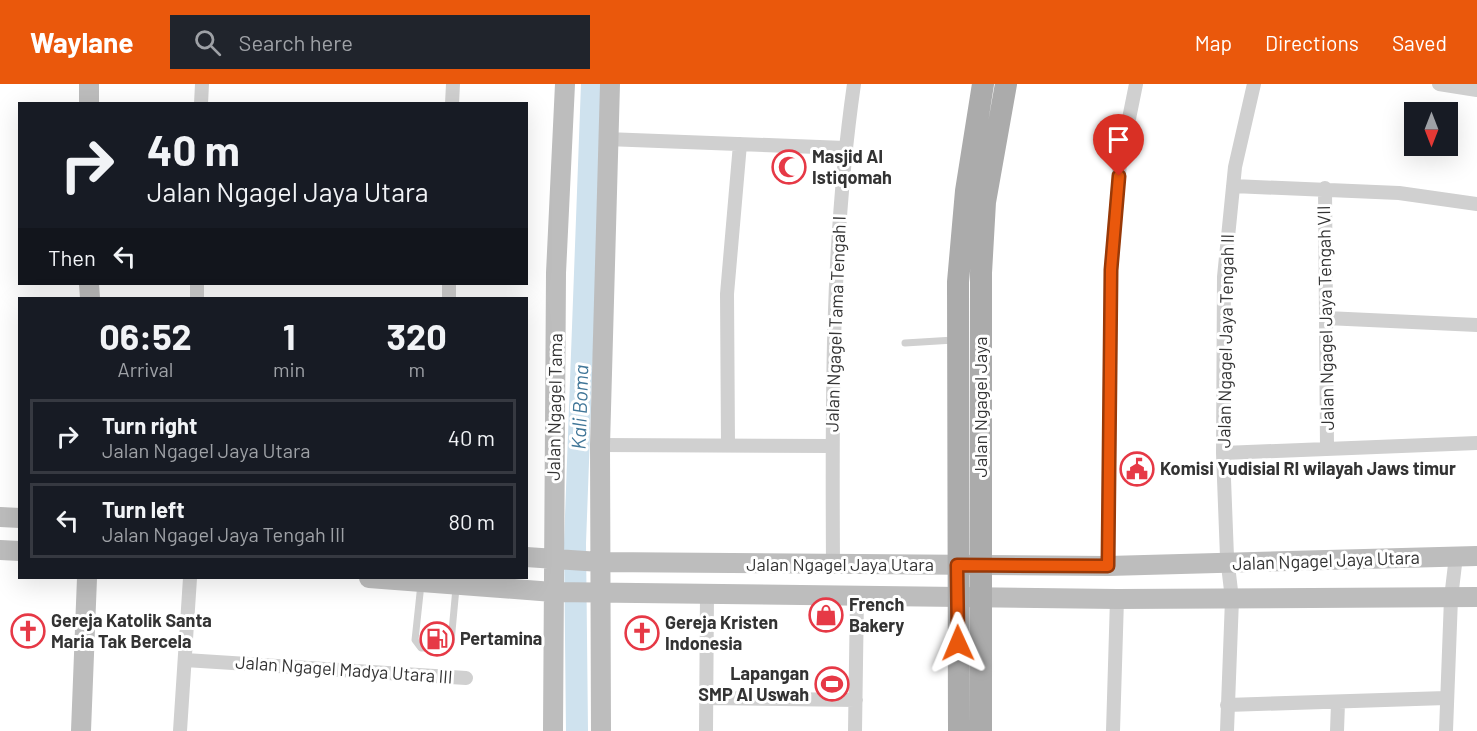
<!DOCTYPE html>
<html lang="en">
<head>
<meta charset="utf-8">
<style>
  body { margin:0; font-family:Barlow,sans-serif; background:#20242c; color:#f1f3f6; height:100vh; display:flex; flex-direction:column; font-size:22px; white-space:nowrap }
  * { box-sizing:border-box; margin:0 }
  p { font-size:20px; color:#9ea1a6 }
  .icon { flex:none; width:33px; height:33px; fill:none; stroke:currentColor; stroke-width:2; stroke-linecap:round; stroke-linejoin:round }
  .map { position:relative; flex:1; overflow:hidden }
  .panel { position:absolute; left:18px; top:213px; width:510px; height:282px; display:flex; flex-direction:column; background:#171b24; border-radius:0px; box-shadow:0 6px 24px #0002 }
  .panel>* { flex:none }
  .top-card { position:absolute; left:18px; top:18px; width:510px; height:183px; border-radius:0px; box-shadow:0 6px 24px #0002; background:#171b24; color:#f1f3f6; overflow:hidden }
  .needle { width:39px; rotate:180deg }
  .buttons { position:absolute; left:1404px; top:18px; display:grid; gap:12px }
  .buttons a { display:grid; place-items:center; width:54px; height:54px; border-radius:0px; background:#171b24; box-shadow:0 6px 24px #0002; font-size:30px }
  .pin { position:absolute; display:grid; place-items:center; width:51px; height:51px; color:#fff; margin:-62px -26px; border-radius:50% 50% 50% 0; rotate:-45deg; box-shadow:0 0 6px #0007 }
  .pin .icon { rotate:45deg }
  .me { position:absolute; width:66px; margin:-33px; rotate:359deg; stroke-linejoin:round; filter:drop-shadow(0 0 4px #0008) }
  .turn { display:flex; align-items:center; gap:21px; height:126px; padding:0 30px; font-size:27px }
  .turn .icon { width:78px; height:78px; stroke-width:2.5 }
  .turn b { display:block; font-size:42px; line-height:51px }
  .then { display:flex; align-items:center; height:57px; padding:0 30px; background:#0003; gap:12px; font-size:22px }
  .eta { display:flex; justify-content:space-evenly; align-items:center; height:102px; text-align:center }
  .eta b { font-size:36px; font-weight:700; line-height:42px }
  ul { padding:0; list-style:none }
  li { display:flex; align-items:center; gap:18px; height:75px; margin:0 12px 9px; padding:0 18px; border:3px solid #363941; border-radius:0px }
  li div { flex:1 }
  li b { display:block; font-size:22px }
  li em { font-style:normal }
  header { display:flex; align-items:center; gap:36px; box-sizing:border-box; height:84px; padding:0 30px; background:#ea580c; color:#fff }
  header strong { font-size:28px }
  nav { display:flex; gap:33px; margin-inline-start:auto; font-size:21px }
  .search { width:420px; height:54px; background:#20242c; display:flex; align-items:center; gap:15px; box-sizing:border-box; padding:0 21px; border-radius:0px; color:#9ea1a6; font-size:22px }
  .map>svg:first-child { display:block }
  .green { fill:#e6ecdf }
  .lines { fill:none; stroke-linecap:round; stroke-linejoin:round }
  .river { stroke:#cfe2ee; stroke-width:22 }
  .lane { stroke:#d0d0d0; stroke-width:7 }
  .street { stroke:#d0d0d0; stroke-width:14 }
  .secondary { stroke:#bdbdbd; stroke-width:20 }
  .primary { stroke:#ababab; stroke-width:22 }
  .route-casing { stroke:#983908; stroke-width:15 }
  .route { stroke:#ea580c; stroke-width:10 }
  .labels { text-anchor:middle; stroke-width:6; stroke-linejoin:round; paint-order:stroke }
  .poi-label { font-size:18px; font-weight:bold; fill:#333; stroke:#fff; text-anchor:start }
  .street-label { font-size:18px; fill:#333; stroke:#fff }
  .water-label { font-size:20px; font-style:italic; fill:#3f7597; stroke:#fff }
</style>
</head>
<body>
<header>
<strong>Waylane</strong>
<div class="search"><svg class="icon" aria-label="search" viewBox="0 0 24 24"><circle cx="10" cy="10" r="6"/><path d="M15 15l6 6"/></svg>Search here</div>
<nav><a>Map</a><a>Directions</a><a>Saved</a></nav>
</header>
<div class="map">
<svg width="1477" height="647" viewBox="0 0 1477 647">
  <rect width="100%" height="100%" fill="#fff"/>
  <!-- green -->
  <path class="green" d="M818 593H846V606H817Z"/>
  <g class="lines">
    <!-- river -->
    <path class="river" d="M577 647 575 459 592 0"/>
    <!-- lane -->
    <path class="lane" d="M905 259 954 256
      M421 500 415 556 421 564 448 563 451 558 456 504"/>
    <!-- street -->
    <path class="street" d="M1439 0 1477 6
      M201 20 202 0
      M452 20 453 0
      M606 55 845 64
      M1233 102 1399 109 1477 120
      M1325 104 1327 364
      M197 214V200
      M449 214V200
      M1326 234 1477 241
      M728 360 727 210 740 60
      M600 361 832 362
      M1223 369 1477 359
      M833 481C832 320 831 160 854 0
      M1108 482 1111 186 1120 79 1136 0
      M185 576 466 594
      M706 614 856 616
      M1227 621 1446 614
      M180 647 190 494
      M706 647 707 510
      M855 647 857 511
      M1113 647 1117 515
      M1227 647 1232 515 1227 473 1223 369 1224 193 1235 83 1254 0
      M1337 647 1338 619
      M1446 647 1451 514 1456 472"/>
    <!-- secondary -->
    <path class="secondary" d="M89 0V20
      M89 200 90 214
      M0 433 20 434
      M0 466 20 467
      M526 473 600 478 1108 482 1477 472
      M369 494 553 508 1117 515 1477 513
      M81 647 87 494
      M553 647 556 189 565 0
      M601 647 600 361 610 0"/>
    <!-- primary -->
    <path class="primary" d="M959 647 958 198 966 107 983 0
      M981 647V189L985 118 1006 0"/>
  </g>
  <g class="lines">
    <!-- route casing -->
    <g class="route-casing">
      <path id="route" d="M958 559 957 481 1108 482 1111 186 1119 92"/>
    </g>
    <!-- route -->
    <use href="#route" class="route"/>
  </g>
  <!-- icons -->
  <defs>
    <g id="mosque-ring" transform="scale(1.725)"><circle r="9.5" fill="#fff" stroke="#e63946" stroke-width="1.5"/><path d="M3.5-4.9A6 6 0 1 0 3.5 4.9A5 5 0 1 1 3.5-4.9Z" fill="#e63946"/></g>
    <g id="civic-ring" transform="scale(1.725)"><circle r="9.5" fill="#fff" stroke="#e63946" stroke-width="1.5"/><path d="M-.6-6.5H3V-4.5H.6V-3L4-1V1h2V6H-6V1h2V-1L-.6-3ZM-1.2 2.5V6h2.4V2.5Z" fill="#e63946"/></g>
    <g id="shop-ring" transform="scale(1.725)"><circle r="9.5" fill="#fff" stroke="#e63946" stroke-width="1.5"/><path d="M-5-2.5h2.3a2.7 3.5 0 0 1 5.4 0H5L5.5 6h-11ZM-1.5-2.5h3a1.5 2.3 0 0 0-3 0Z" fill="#e63946"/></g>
    <g id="church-ring" transform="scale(1.725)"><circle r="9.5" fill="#fff" stroke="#e63946" stroke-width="1.5"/><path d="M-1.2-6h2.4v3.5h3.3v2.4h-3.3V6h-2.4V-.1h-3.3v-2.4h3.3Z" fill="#e63946"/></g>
    <g id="fuel-ring" transform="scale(1.725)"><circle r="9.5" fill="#fff" stroke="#e63946" stroke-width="1.5"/><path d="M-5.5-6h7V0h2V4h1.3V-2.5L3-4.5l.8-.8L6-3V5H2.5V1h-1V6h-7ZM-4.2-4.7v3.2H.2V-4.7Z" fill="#e63946"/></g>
    <g id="stadium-ring" transform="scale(1.725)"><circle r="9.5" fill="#fff" stroke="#e63946" stroke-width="1.5"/><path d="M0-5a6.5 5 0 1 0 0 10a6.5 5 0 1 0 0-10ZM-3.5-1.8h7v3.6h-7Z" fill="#e63946"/></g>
  </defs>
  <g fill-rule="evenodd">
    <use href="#mosque-ring" x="789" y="83"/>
    <use href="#civic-ring" x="1137" y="385"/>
    <use href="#shop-ring" x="826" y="531"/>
    <use href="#church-ring" x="28" y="547"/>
    <use href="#church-ring" x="642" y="549"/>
    <use href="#fuel-ring" x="437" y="555"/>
    <use href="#stadium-ring" x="832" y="600"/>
  </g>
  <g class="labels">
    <!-- poi labels -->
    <g class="poi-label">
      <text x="812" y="79">Masjid Al<tspan x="812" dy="21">Istiqomah</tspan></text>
      <text x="1160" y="391">Komisi Yudisial RI wilayah Jaws timur</text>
      <text x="849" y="527">French<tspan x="849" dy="21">Bakery</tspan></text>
      <text x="51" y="543">Gereja Katolik Santa<tspan x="51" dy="21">Maria Tak Bercela</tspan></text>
      <text x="665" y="545">Gereja Kristen<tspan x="665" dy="21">Indonesia</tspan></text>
      <text x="460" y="561">Pertamina</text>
      <text x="809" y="596" text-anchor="end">Lapangan<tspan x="809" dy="21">SMP Al Uswah</tspan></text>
    </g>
    <!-- street labels -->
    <g class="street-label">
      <text transform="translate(1326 234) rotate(-91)" y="6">Jalan Ngagel Jaya Tengah VII</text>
      <text transform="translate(836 240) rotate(-88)" y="6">Jalan Ngagel Tama Tengah I</text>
      <text transform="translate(1226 257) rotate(-89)" y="6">Jalan Ngagel Jaya Tengah II</text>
      <text transform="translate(555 323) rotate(-89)" y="6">Jalan Ngagel Tama</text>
      <text transform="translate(981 323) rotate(-90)" y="6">Jalan Ngagel Jaya</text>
      <text transform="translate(1326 477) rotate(-2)" y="6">Jalan Ngagel Jaya Utara</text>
      <text x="840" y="487">Jalan Ngagel Jaya Utara</text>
      <text transform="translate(344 586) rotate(4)" y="6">Jalan Ngagel Madya Utara III</text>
    </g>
    <!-- water labels -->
    <g class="water-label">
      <text transform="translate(580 323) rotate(-88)" y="7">Kali Boma</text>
    </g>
  </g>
</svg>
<div class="buttons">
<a><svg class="needle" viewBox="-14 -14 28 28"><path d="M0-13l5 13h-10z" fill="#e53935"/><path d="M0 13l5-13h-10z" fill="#9ea1a6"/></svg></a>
</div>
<div class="pin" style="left:1119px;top:92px;background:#d93025"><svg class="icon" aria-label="arrive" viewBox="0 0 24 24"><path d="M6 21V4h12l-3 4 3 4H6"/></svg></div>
<svg class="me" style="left:958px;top:559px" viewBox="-20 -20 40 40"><path d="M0-17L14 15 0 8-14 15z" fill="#ea580c" stroke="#fff" stroke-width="4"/></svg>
<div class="top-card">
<div class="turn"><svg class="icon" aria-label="right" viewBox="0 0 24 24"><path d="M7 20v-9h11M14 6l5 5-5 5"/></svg><div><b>40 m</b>Jalan Ngagel Jaya Utara</div></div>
<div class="then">Then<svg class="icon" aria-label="left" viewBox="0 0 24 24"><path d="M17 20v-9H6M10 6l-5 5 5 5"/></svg></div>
</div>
<section class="panel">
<div class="eta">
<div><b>06:52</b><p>Arrival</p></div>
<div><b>1</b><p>min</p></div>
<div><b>320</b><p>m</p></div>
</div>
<ul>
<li><svg class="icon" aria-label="right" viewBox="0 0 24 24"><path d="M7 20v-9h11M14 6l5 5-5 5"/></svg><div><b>Turn right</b><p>Jalan Ngagel Jaya Utara</p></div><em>40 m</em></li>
<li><svg class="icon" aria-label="left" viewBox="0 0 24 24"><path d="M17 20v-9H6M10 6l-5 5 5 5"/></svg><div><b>Turn left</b><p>Jalan Ngagel Jaya Tengah III</p></div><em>80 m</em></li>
</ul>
</section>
</div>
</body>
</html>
